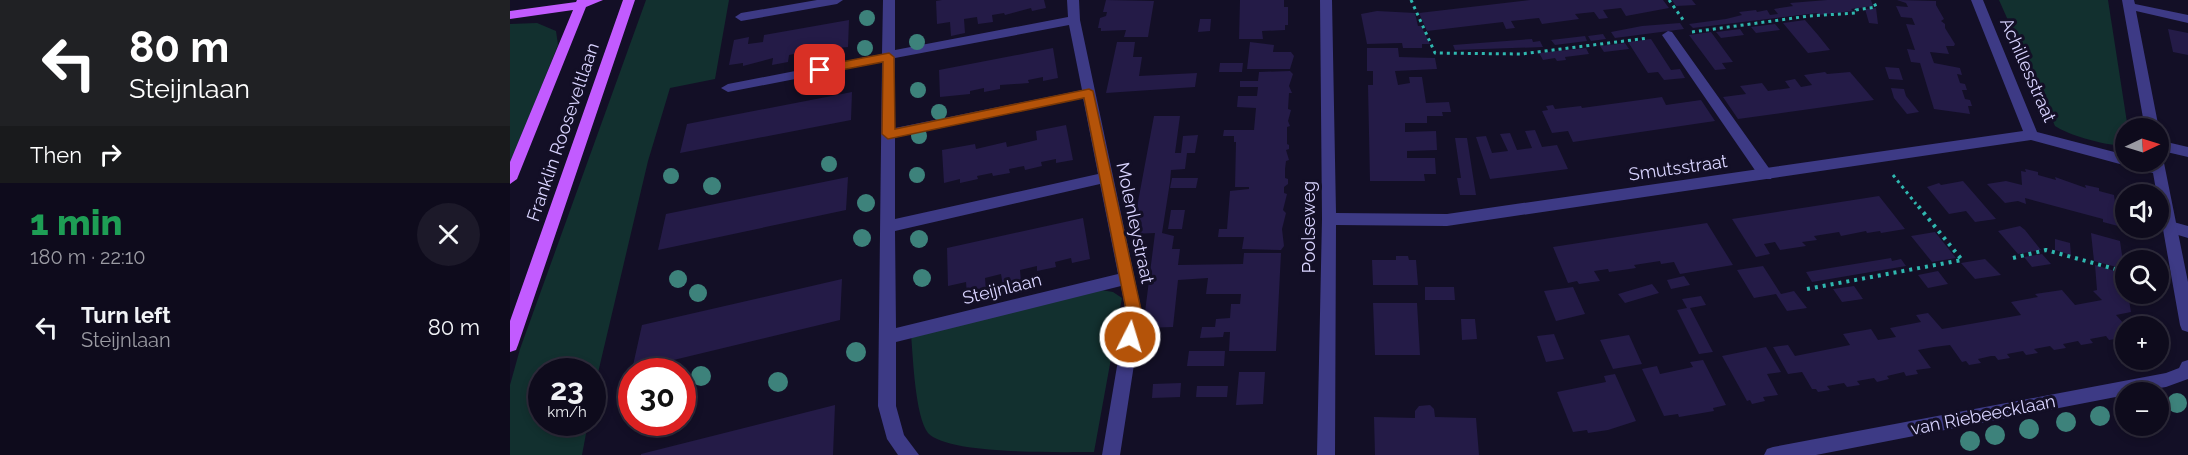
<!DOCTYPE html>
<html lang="en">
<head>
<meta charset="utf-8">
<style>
  body { margin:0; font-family:Raleway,sans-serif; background:#1c1929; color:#f1f3f6; height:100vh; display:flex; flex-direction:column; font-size:22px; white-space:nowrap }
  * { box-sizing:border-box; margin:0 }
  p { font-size:20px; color:#9b9ba3 }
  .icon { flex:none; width:33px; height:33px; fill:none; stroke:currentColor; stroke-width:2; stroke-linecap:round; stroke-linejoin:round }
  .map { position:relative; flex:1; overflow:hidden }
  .side { display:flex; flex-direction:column; background:#0e0b1c; width:510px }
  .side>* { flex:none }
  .hud { background:#202124; color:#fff; overflow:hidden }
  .needle { width:39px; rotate:86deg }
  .tools { position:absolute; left:1605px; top:118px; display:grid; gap:12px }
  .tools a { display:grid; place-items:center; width:54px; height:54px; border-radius:50%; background:#0e0b1c; box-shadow:0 3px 9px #0003,0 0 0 2px #2e2b3b; font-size:30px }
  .speed { position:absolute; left:18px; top:358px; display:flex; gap:12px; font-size:30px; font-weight:700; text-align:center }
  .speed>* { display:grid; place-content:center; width:78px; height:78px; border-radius:50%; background:#0e0b1c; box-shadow:0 3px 9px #0003,0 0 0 2px #2e2b3b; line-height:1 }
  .speed small { font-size:15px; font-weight:400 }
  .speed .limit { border:9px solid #d22; background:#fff; color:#111 }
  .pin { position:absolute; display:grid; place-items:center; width:51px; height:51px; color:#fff; margin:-26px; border-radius:12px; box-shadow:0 3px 9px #0006 }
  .me { position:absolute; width:66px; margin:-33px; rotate:5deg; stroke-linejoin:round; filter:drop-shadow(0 0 4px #0008) }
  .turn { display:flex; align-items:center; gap:21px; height:126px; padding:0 30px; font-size:27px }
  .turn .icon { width:78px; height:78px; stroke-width:2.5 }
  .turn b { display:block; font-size:42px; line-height:51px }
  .then { display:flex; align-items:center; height:57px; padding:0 30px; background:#0003; gap:12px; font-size:22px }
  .round { display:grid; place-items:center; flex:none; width:63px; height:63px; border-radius:32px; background:#1c1929 }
  .overview { display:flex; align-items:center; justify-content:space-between; height:102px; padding:0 30px }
  h1 { font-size:36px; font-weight:800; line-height:45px; color:#1e9e55 }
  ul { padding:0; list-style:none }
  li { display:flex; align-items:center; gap:18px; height:84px; padding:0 30px }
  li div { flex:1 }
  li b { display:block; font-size:22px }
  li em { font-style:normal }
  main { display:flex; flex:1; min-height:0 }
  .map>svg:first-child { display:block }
  .green { fill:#12302f }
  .building { fill:#241b47 }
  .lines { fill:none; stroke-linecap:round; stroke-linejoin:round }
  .path-far1 { stroke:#2fb8b0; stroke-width:3; stroke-dasharray:3 4; stroke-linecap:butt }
  .path { stroke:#2fb8b0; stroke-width:4; stroke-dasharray:3 5; stroke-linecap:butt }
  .service { fill:#3d3a85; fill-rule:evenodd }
  .minor { fill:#3d3a85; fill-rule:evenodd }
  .primary { fill:#c25bff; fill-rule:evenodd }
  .tree { fill:#3d827b }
  .route { fill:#b45309; stroke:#753606; stroke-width:1.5 }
  .labels { text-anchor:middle; stroke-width:6; stroke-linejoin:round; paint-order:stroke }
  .street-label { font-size:18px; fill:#d9d4ff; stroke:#130f26 }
</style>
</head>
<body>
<main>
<section class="side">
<div class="hud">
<div class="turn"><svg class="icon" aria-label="left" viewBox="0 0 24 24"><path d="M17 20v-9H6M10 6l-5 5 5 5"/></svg><div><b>80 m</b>Steijnlaan</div></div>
<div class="then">Then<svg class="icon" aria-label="right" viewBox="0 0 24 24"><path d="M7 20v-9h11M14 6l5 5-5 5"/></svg></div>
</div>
<div class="overview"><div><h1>1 min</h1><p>180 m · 22:10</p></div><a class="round"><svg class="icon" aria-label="close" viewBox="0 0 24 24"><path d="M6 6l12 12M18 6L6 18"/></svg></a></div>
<ul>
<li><svg class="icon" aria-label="left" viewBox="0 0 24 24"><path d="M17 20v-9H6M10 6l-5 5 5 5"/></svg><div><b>Turn left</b><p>Steijnlaan</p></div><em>80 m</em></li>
</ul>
</section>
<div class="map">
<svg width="1678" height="455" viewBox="0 0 1678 455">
  <rect width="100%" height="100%" fill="#130f26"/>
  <!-- green -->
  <path class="green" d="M136 0H219L205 79 160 88 138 161 83 394 82 372H32V423H78L72 455H0V385L10 349Z
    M1489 0H1598L1618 129H1616L1615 145C1599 147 1558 135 1545 126Z
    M27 23 46 31 48 45 0 165V24Z
    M591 290 603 292 612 298 584 452C551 452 438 455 418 433 405 416 403 357 401 334Z"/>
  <!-- building -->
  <path class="building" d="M432 0H534L536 8 522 11 521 8 495 15 494 13 482 15 483 22 468 24 467 17 454 19 455 33 441 36 440 22 427 24 426 1Z
    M596 0 644 1 638 37H614L616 30 591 31V28H588L590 18 596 16 597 12H593Z
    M730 0H774V7H778V25H775V30L752 31 753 39H729Z
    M1020 0H1153L1159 8 1116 16 1111 8 1093 10 1098 18 1089 19 1084 12 1065 14 1069 19 1032 24 1029 18 1001 21 1005 28 996 29 993 22 917 31 909 13Z
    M1162 0H1182L1186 5 1166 6Z
    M1317 0H1361L1363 6 1341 9 1343 11 1308 15 1307 13 1183 28 1179 24 1216 19 1232 15 1229 12 1246 10 1247 12 1257 10 1260 15 1268 14 1264 9 1283 6 1280 3Z
    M1387 0 1426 1V5L1434 19 1431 21 1435 24V28L1445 44 1444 46H1436L1439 54 1420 52 1424 63 1450 68 1452 75 1447 74 1450 83 1455 84 1457 90H1452L1455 99 1460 100 1462 106H1458L1460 114 1424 109 1410 63 1401 62 1397 49 1405 50 1396 24 1405 25 1402 18 1391 17 1386 6 1398 7 1396 3Z
    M1366 8 1368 24 1359 23 1355 9Z
    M867 11 905 13 908 26H911L920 44H912V48H893L892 43 857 44 851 14Z
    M690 19H701L700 31 688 32Z
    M339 20 338 47 308 50 307 57 292 60 293 52 279 55 278 62 262 65 263 58 233 66V63L219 65 224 40 239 37 238 44 253 42 254 35Z
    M1295 20 1308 35 1320 50 1298 53 1273 23Z
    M1170 23 1174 29 1105 38 1101 32 1132 26Z
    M1265 24 1270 30 1246 33 1241 27Z
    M1230 29 1234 35 1211 38 1206 32Z
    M1658 29 1678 33V55L1663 52Z
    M1201 32 1223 62 1212 63 1216 69 1205 70 1179 35Z
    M1093 34 1096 39 1081 41 1078 36Z
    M1075 36 1077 41 1045 45 1041 40Z
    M1022 39 1023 42 1030 41 1033 47 945 50 943 45Z
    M1141 39 1161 70 1170 69 1175 78 1154 80 1148 72 1138 73 1118 42Z
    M607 42H625L623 57H632L629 76 687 73 685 87 596 93Z
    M740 42 764 45 763 52H781L784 56 780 69H737Z
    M1115 43 1119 49 1094 52 1090 46Z
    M543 48 548 78 533 81V77L518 80 519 83 490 85V89L474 92V88L460 91V94L430 97 429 70Z
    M857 48H888L889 57 925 58 927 69 885 71 888 85 900 83 899 77H912L916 103 939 102 941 112H932L933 116H917V123H895V132L926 131 927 150 897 151V158H925L926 174H914L915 181H860L858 85H863V71H857Z
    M1076 48 1079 54 1055 57 1056 60 1047 61 1045 58 1033 60 1029 53Z
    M710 63H733L732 72H709Z
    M1375 67 1389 68 1393 80 1379 79Z
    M780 71 783 74 779 86 782 93H779L778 109 781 110 778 121 780 126 777 127V144L779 145V149L776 150 779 160 776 161 775 169V178L778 179V184L774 187V193L777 194 773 210 776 213 772 229 774 246 771 250 732 249 734 237H708L709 229H717L720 191 739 189V187H725L726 142H724V136H713L714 130H744L746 108 727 107 728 96H747L748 87H730V81H748L749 72Z
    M1315 72 1317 74 1340 72 1364 100 1228 119 1213 97 1236 94 1230 86 1252 83 1258 91 1280 88 1275 81 1285 79 1291 87 1302 85 1294 75Z
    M1381 88 1394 89 1396 96 1409 112 1397 114 1384 98Z
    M342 92 341 120 170 153 177 124Z
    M1152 97 1156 105 1191 100 1205 121 1063 142 1058 131 1042 133 1032 111 1038 110 1036 106 1043 105 1045 109 1071 106 1072 108Z
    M644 116H670L665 153H671L673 136 688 135 685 153H677L675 169 661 170 660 182 652 233 664 236 662 249H670L668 265 733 264 734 253H771L766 351H719L720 332H714L713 337 690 338 692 327H705L706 319 720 318 721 304H730L731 294H696L698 278 668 280 663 327 633 328 645 233 622 234Z
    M556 125 563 160 546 163V159L531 162 532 166 515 170 514 166 499 169 500 173 483 176 482 173 467 176 468 179 450 183V179L434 183 432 150 465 144 466 149 496 142 497 147 527 140 526 131Z
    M1025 130 1032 147 1047 145 1058 169 980 179 966 137 976 136 982 153 998 151 990 134 1000 133 1007 150 1022 148 1015 131Z
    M945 138H957L966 195H950L947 178H951Z
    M1515 169 1528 172V175L1546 180 1545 177 1576 188 1575 185 1589 188V191L1604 195 1608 226 1593 222V219L1515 198 1516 204 1508 201 1495 203 1477 184 1496 181 1512 185 1511 171 1516 172Z
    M338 177 336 210 148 250 156 214Z
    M662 178H688L686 188H660Z
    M1453 181 1486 219 1465 222 1456 211 1439 214 1417 187 1429 183 1431 185Z
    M1369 196 1395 229 1371 233 1370 231 1357 233 1356 231 1331 236 1329 232 1304 236 1307 240 1292 242 1296 246 1270 250 1265 242 1254 244 1260 254 1246 257 1222 219Z
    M661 210H675L672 229H658Z
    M573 218 580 259 562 263 561 258 545 262 546 267 527 271V266L510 270 511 282 493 286 491 274 475 278 476 290 457 295 456 282 438 286 437 248Z
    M1197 223 1223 265 1170 274 1164 262 1151 264 1150 261 1124 265 1126 268 1099 272 1098 269 1084 271 1090 281 1069 284 1067 281 1058 283 1043 247Z
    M1510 226 1515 230 1531 250 1508 254 1488 231Z
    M1425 232 1446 258 1422 262 1401 236Z
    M1581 233 1610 241 1614 269 1584 261Z
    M1545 239 1560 243 1561 255 1545 250Z
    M1532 254 1541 264 1522 267 1514 257Z
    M886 256H898L899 260H906L908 285H863L862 260H886Z
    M1381 258 1382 261 1391 259 1396 266 1302 282 1296 272Z
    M1475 259 1491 275 1465 279 1451 263Z
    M1585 265 1615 274 1616 294H1618L1621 312 1606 315 1616 326V332L1607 334 1611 338 1599 340 1596 336 1580 339 1583 343 1571 345 1568 341 1553 344 1556 348 1544 350 1540 346 1524 349 1528 353 1516 355 1513 351 1497 354 1500 358 1488 360 1485 356H1481L1468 359 1471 363 1459 365 1456 361 1452 362 1440 345 1424 347 1408 350 1421 368 1406 370 1408 374 1396 376 1394 372 1377 376 1379 379 1367 382 1364 378 1347 381 1350 385 1337 387 1334 383 1317 386 1320 390 1308 392 1306 389H1302L1292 372 1278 374 1263 347 1278 345 1285 356 1340 345 1333 334 1361 329 1368 340 1386 337 1380 328 1411 322 1406 315 1418 313 1432 329 1511 315 1501 302 1528 297 1525 294 1552 290 1565 305 1592 300 1583 291 1587 290Z
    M1253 266 1271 294 1284 291 1297 308 1277 311 1266 294 1244 298 1227 270Z
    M1428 271 1438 284 1418 288 1408 275Z
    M1174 276 1180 285 1161 289 1157 280Z
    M332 279 330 320 122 370 132 325Z
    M1142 284 1149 293 1115 303 1108 294Z
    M1344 286 1353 299 1332 302 1323 289Z
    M915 287H944L945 300H915Z
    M1063 287 1075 314 1046 321 1034 291Z
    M1191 296 1196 305 1180 308 1203 352 1189 354 1167 310 1177 308 1172 299Z
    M863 303H907L910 355H865Z
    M951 319H965L967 339 952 340Z
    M1044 334 1054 359 1036 362 1027 336Z
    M1119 335 1132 364 1103 369 1090 340Z
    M1256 347 1271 372 1257 374 1268 395 1253 397 1255 401 1242 404 1240 400 1237 401 1212 356Z
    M679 351H715L714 366H677Z
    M1193 360 1216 405 1203 408 1204 411 1169 417 1168 414 1154 416 1132 369 1147 366 1150 374 1183 367 1180 362Z
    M729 372H755L753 404 726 405Z
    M1105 374 1126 421 1098 430 1078 433 1077 430 1063 432 1047 392 1096 382 1094 376Z
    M671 383 670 397 642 398 643 384Z
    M687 386H718L717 397H686Z
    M325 405 323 455H131V454Z
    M920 405 924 409 925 417 966 418 969 455H865L864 417 905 418V411L909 406Z"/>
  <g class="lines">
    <!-- path-far1 -->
    <path class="path-far1" d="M901 0 925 53 1011 54 1138 38
      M1159 0 1174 21
      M1182 32 1299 16 1346 13V10L1366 7 1363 0
      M1383 175 1406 204"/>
    <!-- path -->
    <path class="path" d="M1503 258 1536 250 1616 272
      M1297 289 1452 260 1405 202"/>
    <!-- service -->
    <path class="service" d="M1158 31 1162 32 1261 171 1263 175 1261 179H1251L1152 35Z
      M1660 221 1678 226V238L1655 231 1653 227 1655 223Z"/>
    <!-- minor -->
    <path class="minor" d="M307 0H333L327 4 231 21 225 17 231 13Z
      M373 0H385V50L558 17 557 0H569L570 20 632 313 610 455H592L616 313 611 286 386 342V406L394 435 409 455H388L377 439 368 406 372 62 218 92 211 88 218 84 372 54ZM559 25 572 90 385 128V58ZM573 98 588 174 385 219V137ZM590 184 608 274 386 328 385 231Z
      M810 0H822L826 213 937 214 1513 131 1461 0H1473L1527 132 1616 155V162H1648V157L1653 158 1678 282V332L1672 330 1670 325 1643 173 1521 140 937 226 826 225 825 455H807L812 219Z
      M1612 0H1624L1625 4 1678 15V23L1626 11 1649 129H1635Z
      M1648 140 1678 147V157L1648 150Z
      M1678 360V379L1656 387 1616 393V395L1306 455H1254L1257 449 1263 447 1656 373 1669 368 1672 362Z"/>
    <!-- primary -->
    <path class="primary" d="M67 0H93L76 7 7 179 0 184V162L63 10 0 19V11L66 2Z
      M113 0H125L8 345 6 350 0 352V321Z"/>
  </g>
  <!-- trees -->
  <g class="tree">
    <circle cx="357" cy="18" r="8"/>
    <circle cx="407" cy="42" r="8"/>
    <circle cx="355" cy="48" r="8"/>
    <circle cx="408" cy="90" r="8"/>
    <circle cx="429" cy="112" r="8"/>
    <circle cx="409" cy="136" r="8"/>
    <circle cx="319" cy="164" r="8"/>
    <circle cx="407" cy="175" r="8"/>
    <circle cx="161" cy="176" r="8"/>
    <circle cx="202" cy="186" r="9"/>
    <circle cx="356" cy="203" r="9"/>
    <circle cx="352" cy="238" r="9"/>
    <circle cx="409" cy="239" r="9"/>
    <circle cx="412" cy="278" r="9"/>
    <circle cx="168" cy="279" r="9"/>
    <circle cx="188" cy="293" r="9"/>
    <circle cx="346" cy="352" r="10"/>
    <circle cx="191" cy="376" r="10"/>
    <circle cx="268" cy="382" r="10"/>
    <circle cx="1667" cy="403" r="10"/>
    <circle cx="1590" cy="416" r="10"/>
    <circle cx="1556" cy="422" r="10"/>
    <circle cx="1519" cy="429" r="10"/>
    <circle cx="1485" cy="435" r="10"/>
    <circle cx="1460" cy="441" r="10"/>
  </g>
  <!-- route -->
  <path class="route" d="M379 53 384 57 385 129 579 89 583 91 632 314 626 341 620 343 615 341 613 337 617 314 574 98 378 139 372 134 373 62 310 74 304 70 310 66Z"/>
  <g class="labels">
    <!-- street labels -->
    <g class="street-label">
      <text transform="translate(1518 70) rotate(66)" y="6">Achillesstraat</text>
      <text transform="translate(53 132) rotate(-71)" y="6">Franklin Rooseveltlaan</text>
      <text transform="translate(1168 168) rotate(-8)" y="6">Smutsstraat</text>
      <text transform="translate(625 223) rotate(78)" y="6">Molenleystraat</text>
      <text transform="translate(799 227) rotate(-90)" y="6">Poolseweg</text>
      <text transform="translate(492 289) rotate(-14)" y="6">Steijnlaan</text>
      <text transform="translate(1473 415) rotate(-11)" y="6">van Riebeecklaan</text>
    </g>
  </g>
</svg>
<div class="tools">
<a><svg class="needle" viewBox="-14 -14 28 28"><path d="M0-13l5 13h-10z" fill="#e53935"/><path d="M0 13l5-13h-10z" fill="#9b9ba3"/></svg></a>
<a><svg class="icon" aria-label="sound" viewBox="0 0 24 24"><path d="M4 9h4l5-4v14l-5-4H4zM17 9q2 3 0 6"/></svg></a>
<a><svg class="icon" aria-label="search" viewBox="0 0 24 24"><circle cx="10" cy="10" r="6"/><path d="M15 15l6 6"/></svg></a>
<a>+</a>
<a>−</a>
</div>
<div class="speed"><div>23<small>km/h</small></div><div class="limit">30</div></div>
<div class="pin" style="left:310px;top:70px;background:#d93025"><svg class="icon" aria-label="arrive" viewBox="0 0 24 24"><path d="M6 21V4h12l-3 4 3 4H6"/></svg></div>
<svg class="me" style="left:620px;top:337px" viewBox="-20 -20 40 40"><circle r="17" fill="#b45309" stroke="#fff" stroke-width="3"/><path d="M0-11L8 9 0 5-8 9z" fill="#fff"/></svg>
</div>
</main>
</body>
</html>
